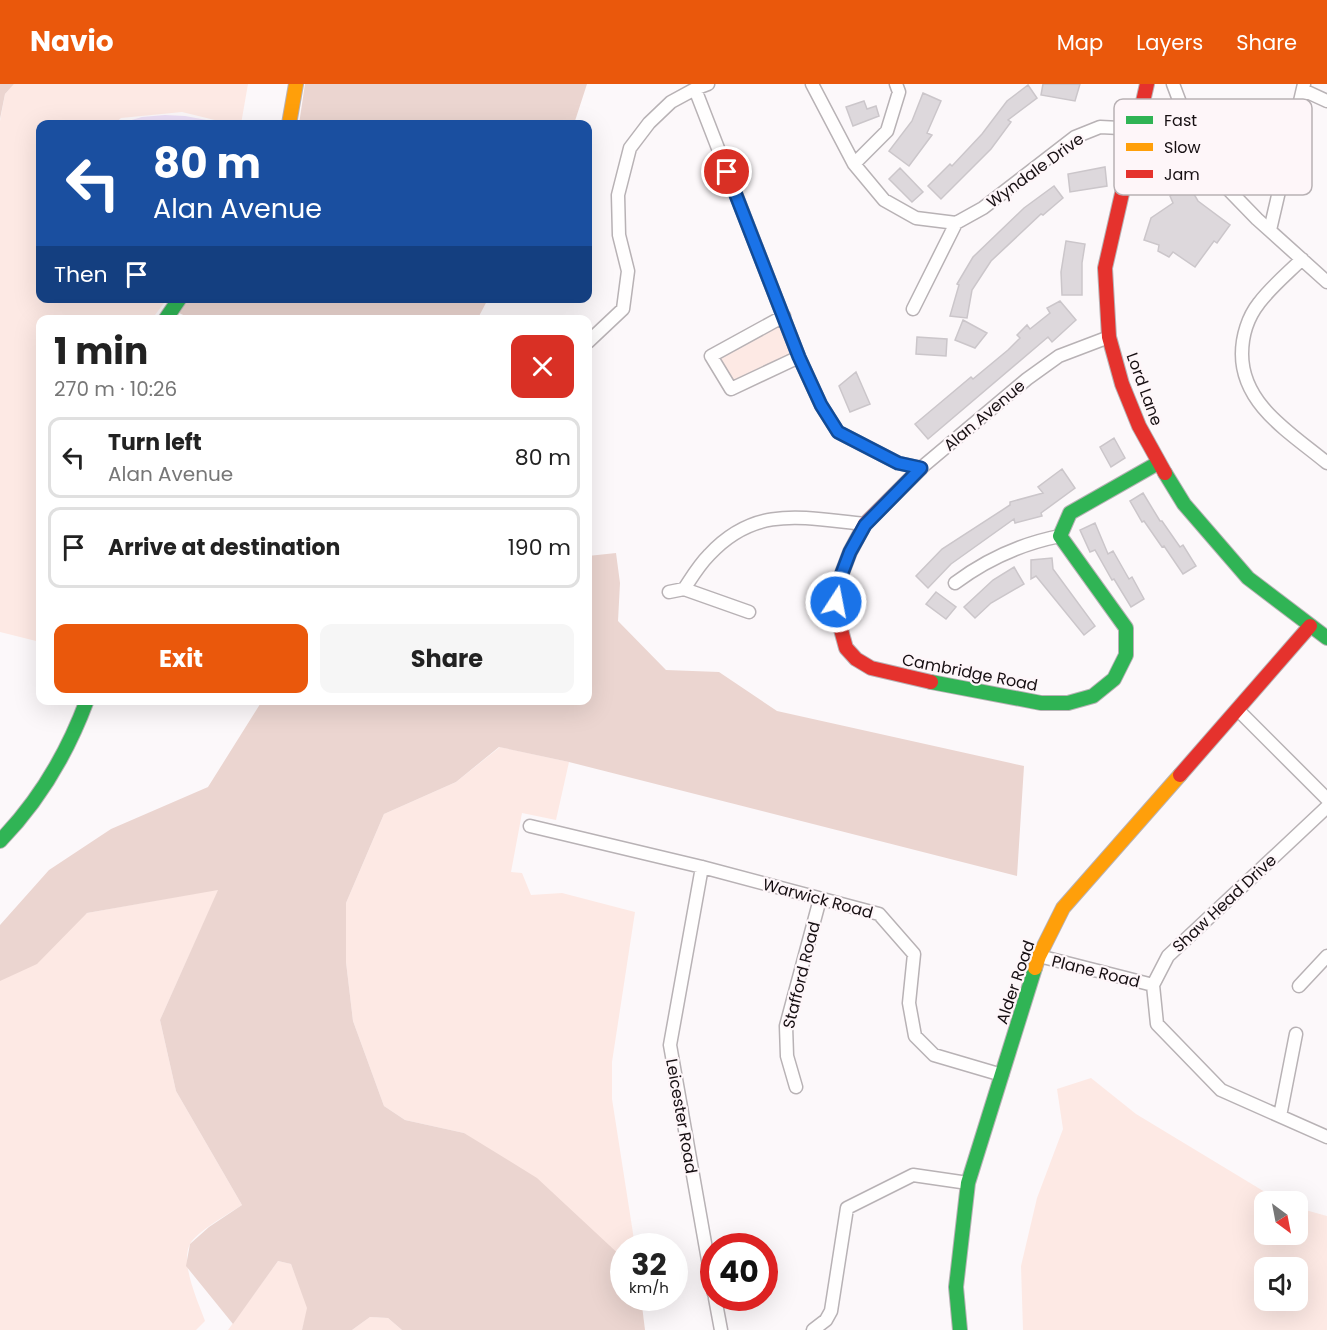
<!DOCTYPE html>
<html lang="en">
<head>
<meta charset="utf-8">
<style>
  body { margin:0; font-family:Poppins,sans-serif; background:#f6f6f6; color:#222; height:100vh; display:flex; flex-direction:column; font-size:22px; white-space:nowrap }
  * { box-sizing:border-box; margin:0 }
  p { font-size:20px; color:#767676 }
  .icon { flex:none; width:33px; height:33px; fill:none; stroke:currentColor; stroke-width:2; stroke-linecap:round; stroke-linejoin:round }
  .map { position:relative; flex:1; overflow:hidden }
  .drawer { position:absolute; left:36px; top:231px; width:556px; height:390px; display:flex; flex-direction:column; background:#fff; border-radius:12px; box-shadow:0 6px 24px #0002 }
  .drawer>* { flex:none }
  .guide { position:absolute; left:36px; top:36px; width:556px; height:183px; border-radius:12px; box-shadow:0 6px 24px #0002; background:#1a4fa0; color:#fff; overflow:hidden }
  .needle { width:39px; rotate:148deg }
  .buttons { position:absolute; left:1254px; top:1107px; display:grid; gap:12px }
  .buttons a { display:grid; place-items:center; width:54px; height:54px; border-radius:12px; background:#fff; box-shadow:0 6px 24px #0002; font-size:30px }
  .speed { position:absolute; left:610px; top:1149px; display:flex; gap:12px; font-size:30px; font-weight:700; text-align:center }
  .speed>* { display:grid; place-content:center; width:78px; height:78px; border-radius:50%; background:#fff; box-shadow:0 6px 24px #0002; line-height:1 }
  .speed small { font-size:15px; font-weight:400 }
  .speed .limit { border:9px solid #d22; background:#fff; color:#111 }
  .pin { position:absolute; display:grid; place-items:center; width:51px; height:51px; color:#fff; margin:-26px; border:3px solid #fff; border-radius:50%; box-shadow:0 2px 6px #0007 }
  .me { position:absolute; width:66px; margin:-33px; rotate:11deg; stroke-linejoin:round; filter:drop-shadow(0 0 4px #0008) }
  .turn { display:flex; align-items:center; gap:21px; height:126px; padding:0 18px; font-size:27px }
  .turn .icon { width:78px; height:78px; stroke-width:2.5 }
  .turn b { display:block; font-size:42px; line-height:51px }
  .then { display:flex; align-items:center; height:57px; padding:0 18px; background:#0003; gap:12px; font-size:22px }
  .round { display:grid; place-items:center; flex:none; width:63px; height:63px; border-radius:12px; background:#f6f6f6 }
  .head { display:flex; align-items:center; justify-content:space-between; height:102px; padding:0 18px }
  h1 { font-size:36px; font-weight:700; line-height:45px }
  .cta { display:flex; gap:12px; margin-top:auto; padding:12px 18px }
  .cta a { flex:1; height:69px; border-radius:12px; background:#ea580c; color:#fff; font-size:24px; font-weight:700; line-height:69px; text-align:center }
  .cta a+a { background:#f6f6f6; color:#222 }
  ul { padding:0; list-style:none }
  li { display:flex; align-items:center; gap:18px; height:81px; margin:0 12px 9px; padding:0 6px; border:3px solid #e0e0e0; border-radius:12px }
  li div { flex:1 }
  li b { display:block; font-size:22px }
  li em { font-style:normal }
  header { display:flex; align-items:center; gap:36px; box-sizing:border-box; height:84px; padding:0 30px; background:#ea580c; color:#fff }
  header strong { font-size:28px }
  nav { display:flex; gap:33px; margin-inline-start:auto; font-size:21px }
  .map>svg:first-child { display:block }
  .green { fill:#fde9e4; fill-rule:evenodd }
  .forest { fill:#ebd5d0 }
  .water { fill:#ede0f7 }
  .building { fill:#ddd8dc; stroke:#cbc6ca; stroke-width:1.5 }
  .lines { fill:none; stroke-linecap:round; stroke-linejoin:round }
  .street-casing { stroke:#b8b2b5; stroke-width:15 }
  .fast-casing { stroke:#b8b2b5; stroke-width:16 }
  .slow-casing { stroke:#b8b2b5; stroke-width:16 }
  .jam-casing { stroke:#b8b2b5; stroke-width:16 }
  .street { stroke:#fffefe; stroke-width:12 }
  .fast { stroke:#30b455; stroke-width:14 }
  .slow { stroke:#ff9f0a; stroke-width:14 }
  .jam { stroke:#e5322d; stroke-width:14 }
  .route-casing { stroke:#114b97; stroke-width:15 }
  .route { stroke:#1a73e8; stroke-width:10 }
  .labels { text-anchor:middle; stroke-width:4.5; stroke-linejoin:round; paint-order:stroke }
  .street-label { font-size:16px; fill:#160f12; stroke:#fef6f9 }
  .key { fill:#fef6f9; stroke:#b8b1b4; stroke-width:1.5 }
  .key-label { font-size:16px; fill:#160f12 }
</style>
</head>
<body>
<header>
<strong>Navio</strong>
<nav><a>Map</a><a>Layers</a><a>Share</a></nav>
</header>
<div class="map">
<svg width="1327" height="1246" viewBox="0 0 1327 1246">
  <rect width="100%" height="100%" fill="#fcf8fa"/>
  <!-- green -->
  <path class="green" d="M14 0H248L241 40H231L182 28 121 34 114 40H40V214L167 215 152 235 40 236V558L0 548V37L5 10Z
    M783 236 795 270 734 298 718 278 725 269Z
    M500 663 569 678 556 736 522 729 511 788 522 789 531 811 562 809 635 828 612 978V1015L635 1162H624V1175L464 1049 405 1036 384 1022 353 937 346 878V819L384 730 456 698Z
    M219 805 160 936 176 1007 242 1121C230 1129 196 1148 190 1160 180 1180 198 1217 205 1237L196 1246H0V893L87 829Z
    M1091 994 1136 1030 1280 1117 1264 1118V1150H1298V1124L1327 1132V1246H1023L1021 1182 1037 1114 1063 1045 1057 1005ZM1264 1184H1298V1216H1264Z
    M278 1177 291 1180 308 1224 302 1246H228Z
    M370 1233 388 1234 402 1246H352Z"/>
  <!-- forest -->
  <path class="forest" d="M0 0H14L5 10 0 35Z
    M305 0H587L574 40H299Z
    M189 214 488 215 477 236H194L179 229Z
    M616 469 620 499 618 537 666 586 719 588 777 627 1024 682 1017 792 569 678 499 663 456 698 384 730 346 819V878L353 937 384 1022 405 1036 464 1049 537 1094 624 1175V1214H641L645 1246H402L388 1234 370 1233 352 1246H302L307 1224 291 1180 278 1177 233 1240 186 1182 190 1160 209 1143 242 1121 176 1007 160 936 218 806 87 829 37 880 0 897V841L49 786 111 745 208 703 262 617 588 616V472Z"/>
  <!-- water -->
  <path class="water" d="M165 31 185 32 228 40H118L142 33Z"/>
  <!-- building -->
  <path class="building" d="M1043 0H1080L1075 17 1041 11Z
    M1028 1 1037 14 1008 36 1011 38 991 65 941 115 928 102 950 80 952 82 982 50 1007 17Z
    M923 9 941 17 927 49 932 51 909 82 889 67 912 37Z
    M864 17 867 25 876 22 879 32 853 42 846 23Z
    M1105 83 1107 102 1070 108 1068 90Z
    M900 84 923 108 912 118 889 95Z
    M1188 100 1198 117 1230 141 1217 159 1214 157 1195 183 1173 168 1169 173 1158 167 1159 161 1144 156 1151 134 1173 119 1170 112Z
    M1054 102 1063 114 1043 131 1041 130 991 177 972 206 967 234 950 232 959 201 957 200 973 173 1024 124Z
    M1066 157 1085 160 1082 179V211H1062L1061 188Z
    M1060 217 1076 236 1052 258 1048 253 928 355 915 340 971 293 973 295 1008 266 1020 254 1017 251 1027 241 1030 245 1050 229 1047 224Z
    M963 236 987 249 975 264 955 256Z
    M917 253 947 255 946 272 916 270Z
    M856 288 870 320 850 328 839 302Z
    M1114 354 1125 374 1111 383 1100 363Z
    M1062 385 1075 404 1041 429 1042 432 1015 439 1014 435 951 480 928 504 916 492 942 465 1010 421V418L1043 409 1038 403Z
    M1143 409 1160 437H1162L1180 463 1183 461 1196 482 1183 490 1164 462 1162 463 1144 437 1142 438 1130 417Z
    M1095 439 1108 470 1113 467 1129 495 1132 493 1144 515 1131 523 1114 495 1112 496 1095 466 1090 468 1080 446Z
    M1052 474 1053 485 1095 542 1084 551 1036 492 1031 495V476Z
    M1014 483 1024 500 991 519 975 534 964 523 993 496Z
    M936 508 956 523 946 535 926 520Z"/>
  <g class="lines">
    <!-- street casing -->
    <g class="street-casing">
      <path id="street" d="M708 0 695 5 799 273 821 321 838 348 898 379 921 384 1027 295 1059 272 1109 253
        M812 0 854 80 884 116 916 134 956 139 983 124 1075 53 1100 43 1161 46 1187 38
        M1173 0 1196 61 1224 101 1257 135 1327 198
        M1303 6 1327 17
        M854 80 887 47 899 8 896 0
        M1270 146 1304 0
        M1302 175C1288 189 1271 203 1259 219 1248 233 1242 252 1242 270 1242 321 1291 349 1327 379
        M913 225 956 139
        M784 232 711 272 731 305 799 273
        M588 258 623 225 628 187 619 151 618 111 630 64 649 39 671 18 695 5
        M955 499C987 475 1020 460 1060 452
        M684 505C692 493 699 481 709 471 756 420 804 434 865 440
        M669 508 684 505 749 528
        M1238 626 1327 715
        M1327 723 1168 872 1153 901 1157 940 1221 1006 1327 1053
        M530 742 702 783 879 830 914 870 909 919 915 952 934 971 1002 991
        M702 783 670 961 714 1210
        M1039 872 1153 901
        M1299 902 1327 872
        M796 1003 787 972 786 942 820 815
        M1280 1032 1296 950
        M715 1214 721 1246
        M813 1246 826 1236 831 1227 847 1124 913 1091 968 1099"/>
    </g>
    <!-- fast casing -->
    <g class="fast-casing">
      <path id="fast" d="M165 236 180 214
        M1165 389 1184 420 1248 494 1327 554
        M931 598 1041 619H1068L1093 612 1114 595 1126 571V544L1060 452 1070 429 1158 379
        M0 757C40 716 67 670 87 616
        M960 1246 956 1203 968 1099 1035 884"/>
    </g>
    <!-- slow casing -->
    <g class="slow-casing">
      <path id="slow" d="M289 40 296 0
        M1035 884 1039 872 1063 824 1180 691"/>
    </g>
    <!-- jam casing -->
    <g class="jam-casing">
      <path id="jam" d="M1147 0 1105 184 1109 253 1122 300 1139 342 1165 389
        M921 384 865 440 850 468 836 505 837 531 846 564 856 575 871 584 931 598
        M1180 691 1310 542"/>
    </g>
    <!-- street -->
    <use href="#street" class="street"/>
    <!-- fast -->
    <use href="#fast" class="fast"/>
    <!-- slow -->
    <use href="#slow" class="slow"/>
    <!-- jam -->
    <use href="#jam" class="jam"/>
  </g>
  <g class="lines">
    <!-- route casing -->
    <g class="route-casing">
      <path id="route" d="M727 88 799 273 821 321 838 348 898 379 921 384 865 441 850 468 836 505V518"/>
    </g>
    <!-- route -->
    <use href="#route" class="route"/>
  </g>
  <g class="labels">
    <!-- street labels -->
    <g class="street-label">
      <text transform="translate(1035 86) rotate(-36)" y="6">Wyndale Drive</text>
      <text transform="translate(1145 305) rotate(70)" y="6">Lord Lane</text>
      <text transform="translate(984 331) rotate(-40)" y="6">Alan Avenue</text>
      <text transform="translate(970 588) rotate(11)" y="6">Cambridge Road</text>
      <text transform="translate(818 814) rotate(15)" y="6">Warwick Road</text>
      <text transform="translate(1224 819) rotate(-43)" y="6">Shaw Head Drive</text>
      <text transform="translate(1096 887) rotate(14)" y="6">Plane Road</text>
      <text transform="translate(801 891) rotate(-76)" y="6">Stafford Road</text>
      <text transform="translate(1015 898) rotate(-71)" y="6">Alder Road</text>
      <text transform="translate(682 1032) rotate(80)" y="6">Leicester Road</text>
    </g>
  </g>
  <!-- legend -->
  <rect x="1114" y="15" width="198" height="96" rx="9" class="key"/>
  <rect x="1126" y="32" width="27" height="8" fill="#30b455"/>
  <rect x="1126" y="59" width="27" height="8" fill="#ff9f0a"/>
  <rect x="1126" y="86" width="27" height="8" fill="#e5322d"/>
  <g class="key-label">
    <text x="1164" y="42">Fast</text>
    <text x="1164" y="69">Slow</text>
    <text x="1164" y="96">Jam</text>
  </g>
</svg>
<div class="buttons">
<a><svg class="needle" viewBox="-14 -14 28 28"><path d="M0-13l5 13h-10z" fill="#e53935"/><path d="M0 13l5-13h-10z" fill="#767676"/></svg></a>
<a><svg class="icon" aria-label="sound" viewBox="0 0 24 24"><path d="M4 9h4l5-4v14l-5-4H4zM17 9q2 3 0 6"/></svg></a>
</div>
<div class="speed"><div>32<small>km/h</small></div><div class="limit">40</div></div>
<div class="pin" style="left:727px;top:88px;background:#d93025"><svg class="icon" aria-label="arrive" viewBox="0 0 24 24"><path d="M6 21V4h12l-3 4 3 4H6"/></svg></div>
<svg class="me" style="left:836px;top:518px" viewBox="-20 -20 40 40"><circle r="17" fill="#1a73e8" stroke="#fff" stroke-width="3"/><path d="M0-11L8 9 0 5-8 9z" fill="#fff"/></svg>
<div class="guide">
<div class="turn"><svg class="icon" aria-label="left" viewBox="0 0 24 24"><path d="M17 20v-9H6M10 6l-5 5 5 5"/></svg><div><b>80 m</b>Alan Avenue</div></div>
<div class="then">Then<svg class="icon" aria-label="arrive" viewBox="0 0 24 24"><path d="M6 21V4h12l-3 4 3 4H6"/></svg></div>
</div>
<section class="drawer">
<div class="head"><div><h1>1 min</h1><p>270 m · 10:26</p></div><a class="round" style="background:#d93025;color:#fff"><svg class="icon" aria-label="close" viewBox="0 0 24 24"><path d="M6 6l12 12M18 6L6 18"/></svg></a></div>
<ul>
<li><svg class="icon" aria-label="left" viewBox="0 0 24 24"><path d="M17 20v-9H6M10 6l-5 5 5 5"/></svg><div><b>Turn left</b><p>Alan Avenue</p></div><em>80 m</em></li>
<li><svg class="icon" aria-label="arrive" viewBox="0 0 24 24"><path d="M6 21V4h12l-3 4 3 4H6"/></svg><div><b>Arrive at destination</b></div><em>190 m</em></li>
</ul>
<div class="cta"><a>Exit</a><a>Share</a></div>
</section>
</div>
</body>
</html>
